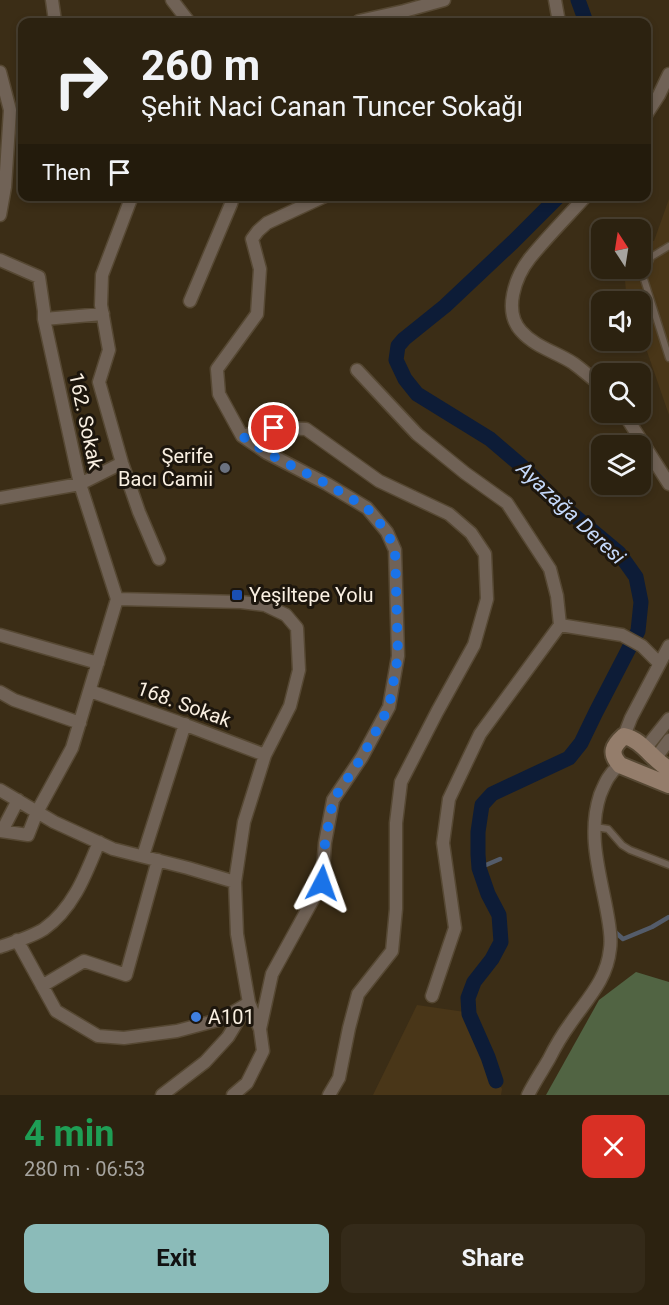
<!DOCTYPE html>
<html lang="en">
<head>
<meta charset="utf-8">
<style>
  body { margin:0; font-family:Roboto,sans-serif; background:#342a19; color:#f1f3f6; height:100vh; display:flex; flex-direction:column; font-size:22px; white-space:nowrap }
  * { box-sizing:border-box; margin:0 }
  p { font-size:20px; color:#a6a49f }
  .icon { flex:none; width:33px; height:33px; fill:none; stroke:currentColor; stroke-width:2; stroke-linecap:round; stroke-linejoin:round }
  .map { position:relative; height:1095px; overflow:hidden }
  .sheet { display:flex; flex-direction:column; background:#2c2210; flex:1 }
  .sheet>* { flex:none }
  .top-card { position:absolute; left:18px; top:18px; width:633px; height:183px; border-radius:12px; box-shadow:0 3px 9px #0003,0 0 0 2px #483f30; background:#2c2210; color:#f1f3f6; overflow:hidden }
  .needle { width:39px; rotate:348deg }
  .fabs { position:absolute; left:591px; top:219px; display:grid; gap:12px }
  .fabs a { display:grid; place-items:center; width:60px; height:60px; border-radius:12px; background:#2c2210; box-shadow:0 3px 9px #0003,0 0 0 2px #483f30; font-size:30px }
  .pin { position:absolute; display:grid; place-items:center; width:51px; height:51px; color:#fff; margin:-26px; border:3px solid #fff; border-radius:50%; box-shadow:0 2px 6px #0007 }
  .me { position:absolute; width:66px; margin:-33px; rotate:4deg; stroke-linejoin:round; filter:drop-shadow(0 0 4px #0008) }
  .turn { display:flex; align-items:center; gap:21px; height:126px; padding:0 24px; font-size:27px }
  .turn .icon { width:78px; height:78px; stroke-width:2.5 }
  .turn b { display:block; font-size:42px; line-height:51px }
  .then { display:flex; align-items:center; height:57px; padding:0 24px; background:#0003; gap:12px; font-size:22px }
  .round { display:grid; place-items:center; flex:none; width:63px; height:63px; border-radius:12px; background:#342a19 }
  .headline { display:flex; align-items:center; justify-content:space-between; height:102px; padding:0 24px }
  h1 { font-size:36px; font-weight:700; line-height:45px; color:#1e9e55 }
  .cta { display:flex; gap:12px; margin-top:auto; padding:12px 24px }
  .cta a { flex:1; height:69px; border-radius:12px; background:#8bbbb9; color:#111; font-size:24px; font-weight:700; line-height:69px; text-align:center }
  .cta a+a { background:#342a19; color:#f1f3f6 }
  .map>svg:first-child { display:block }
  .built { fill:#493618 }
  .forest { fill:#516443 }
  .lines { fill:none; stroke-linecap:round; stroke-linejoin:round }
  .stream { stroke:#545c6a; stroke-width:4.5 }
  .canal { stroke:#0d1c37; stroke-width:15 }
  .lane-casing { stroke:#564833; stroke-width:9 }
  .street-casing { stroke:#564833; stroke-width:15 }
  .secondary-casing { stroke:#564833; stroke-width:20 }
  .lane { stroke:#706256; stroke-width:6 }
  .street { stroke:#706256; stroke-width:12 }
  .secondary { stroke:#947d6b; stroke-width:16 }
  .route { stroke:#1a73e8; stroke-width:10; stroke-dasharray:0 18 }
  .worship-dot { fill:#6b7280; stroke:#1d160d; stroke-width:2 }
  .transit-dot { fill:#1a4fb4; stroke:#1d160d; stroke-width:2 }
  .shop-dot { fill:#3f7fe0; stroke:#1d160d; stroke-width:2 }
  .labels { text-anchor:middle; stroke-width:6; stroke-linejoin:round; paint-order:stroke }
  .street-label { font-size:20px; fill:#faf0e2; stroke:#1d160d }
  .poi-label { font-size:20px; fill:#faf0e2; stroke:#1d160d; text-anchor:start }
  .water-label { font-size:21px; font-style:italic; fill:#c4d8fa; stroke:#1d160d }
</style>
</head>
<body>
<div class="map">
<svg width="669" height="1095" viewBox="0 0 669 1095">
  <rect width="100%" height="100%" fill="#3b2d16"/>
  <!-- built -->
  <path class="built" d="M669 199V415L641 334 640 302 629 301 626 292 624 269 640 268 641 238 654 241Z
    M417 1005 465 1012 502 1089 501 1095H373Z"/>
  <!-- forest -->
  <path class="forest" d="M636 972 669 982V1095H546L599 1000Z"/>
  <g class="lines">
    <!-- stream -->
    <path class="stream" d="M479 868 500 859
      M614 931 623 939 652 927 669 917"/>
    <!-- canal -->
    <path class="canal" d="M578 0 586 22
      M496 1081 488 1057 469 1014 468 998 474 982 492 959 501 942 499 915 488 894 479 868 478 854V832L482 805 492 794 569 758 581 743 596 712 638 631 641 602 636 577 619 553 553 498 525 469 490 439 417 394 405 379 396 360 398 346 404 339 445 306 513 242 559 196"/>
    <!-- lane casing -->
    <g class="lane-casing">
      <path id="lane" d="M669 246 651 257 643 276 669 358
        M595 827 608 829 622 845 630 850 669 865"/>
    </g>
    <!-- street casing -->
    <g class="street-casing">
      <path id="street" d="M52 0 55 21 57 22
        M172 0 189 22
        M555 0 559 22
        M358 22 359 21 404 11 444 0
        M0 72 10 110 5 187 0 215
        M646 115 659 95 669 74
        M132 196 102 275 101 305 109 350 99 382 122 463 139 512 159 559
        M586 196C567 217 547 237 530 258 515 277 503 311 521 331 535 347 556 352 573 363 583 370 592 379 602 386
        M0 260 39 277 44 311V319L80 484 117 599 72 748 37 812 28 835 0 831
        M190 301 231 204 233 196
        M44 319 103 314
        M357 370 417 434 465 473 507 503 550 569 557 596 560 625
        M623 412 669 484
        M242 436 274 428 306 429 379 481 449 514 471 533 485 554 487 599 474 645 437 712 401 782 396 823V909L392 951 358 994 349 1028 339 1078 329 1095
        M0 498 80 484 122 463
        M117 599 241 602 265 605 286 615 297 628 299 670 290 706 265 755 244 822 235 882 237 934 249 1003 260 1029 263 1051 247 1083 233 1095
        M560 625 622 635 642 646 659 663
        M0 635 98 663
        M90 691 178 722 265 755
        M0 692 14 700 80 723
        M624 736 631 718 669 646
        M645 749 669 719
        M655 759 669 740
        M0 790 54 822 113 849 188 868 235 882
        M2 831 18 800
        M143 856 185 724
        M17 940 56 1011 98 1036 124 1038 177 1031 222 1019 249 1003
        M0 947C13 942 32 937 44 929 73 909 86 874 99 842
        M42 986 84 961 126 975 158 860
        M432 996 455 928 443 843 449 799 480 734 560 625
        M260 1029 272 974 322 883 325 843 333 800 362 757 389 707 398 656 395 550 387 532 367 508 327 484 267 453 242 436 219 394 217 369 257 314 260 269 252 239 258 231 267 223 325 196
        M162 1095 205 1062 228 1037 248 1004
        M528 1095C534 1083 542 1071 549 1059 555 1047 562 1035 570 1024 587 999 607 980 610 949 612 937 609 924 607 912 600 873 587 835 600 795 605 783 609 773 620 765"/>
    </g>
    <!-- secondary casing -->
    <g class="secondary-casing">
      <path id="secondary" d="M669 769C652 760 643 740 624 736 613 746 609 753 620 765L669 785"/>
    </g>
    <!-- lane -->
    <use href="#lane" class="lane"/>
    <!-- street -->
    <use href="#street" class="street"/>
    <!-- secondary -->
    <use href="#secondary" class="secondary"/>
  </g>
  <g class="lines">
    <!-- route -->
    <path class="route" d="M274 428 242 436 267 453 327 484 367 508 387 532 395 550 398 656 389 707 362 757 333 800 325 843 322 883"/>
  </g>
  <!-- markers -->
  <circle class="worship-dot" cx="225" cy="468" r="6"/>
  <rect class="transit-dot" x="231" y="589" width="12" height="12" rx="3"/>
  <circle class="shop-dot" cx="196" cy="1017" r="6"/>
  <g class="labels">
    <!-- street labels -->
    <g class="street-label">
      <text transform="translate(86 421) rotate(78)" y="7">162. Sokak</text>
      <text transform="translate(184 704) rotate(20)" y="7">168. Sokak</text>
    </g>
    <!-- poi labels -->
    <g class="poi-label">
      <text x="213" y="463" text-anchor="end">Şerife<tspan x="213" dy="23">Bacı Camii</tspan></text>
      <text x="249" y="602">Yeşiltepe Yolu</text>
      <text x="208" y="1024">A101</text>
    </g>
    <!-- water labels -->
    <g class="water-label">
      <text transform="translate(571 513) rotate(43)" y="7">Ayazağa Deresi</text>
    </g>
  </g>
</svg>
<div class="fabs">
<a><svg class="needle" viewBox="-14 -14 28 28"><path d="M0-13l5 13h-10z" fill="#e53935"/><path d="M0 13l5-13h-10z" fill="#a6a49f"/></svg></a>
<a><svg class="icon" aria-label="sound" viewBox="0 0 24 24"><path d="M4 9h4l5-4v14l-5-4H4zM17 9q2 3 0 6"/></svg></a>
<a><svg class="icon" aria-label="search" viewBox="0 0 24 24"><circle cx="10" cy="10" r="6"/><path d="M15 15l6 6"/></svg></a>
<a><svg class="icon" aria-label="layers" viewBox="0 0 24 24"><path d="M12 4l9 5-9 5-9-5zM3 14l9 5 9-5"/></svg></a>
</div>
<div class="pin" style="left:274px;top:428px;background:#d93025"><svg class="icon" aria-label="arrive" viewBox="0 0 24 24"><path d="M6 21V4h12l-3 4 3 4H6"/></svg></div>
<svg class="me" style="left:322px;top:883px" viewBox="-20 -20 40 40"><path d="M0-17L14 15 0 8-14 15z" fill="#1a73e8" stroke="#fff" stroke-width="4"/></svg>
<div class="top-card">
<div class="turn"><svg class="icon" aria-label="right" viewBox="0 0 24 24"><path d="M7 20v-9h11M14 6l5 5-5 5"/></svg><div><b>260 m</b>Şehit Naci Canan Tuncer Sokağı</div></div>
<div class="then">Then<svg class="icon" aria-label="arrive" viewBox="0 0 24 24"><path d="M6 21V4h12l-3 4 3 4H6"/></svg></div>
</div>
</div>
<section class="sheet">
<div class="headline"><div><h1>4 min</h1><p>280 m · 06:53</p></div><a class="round" style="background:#d93025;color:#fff"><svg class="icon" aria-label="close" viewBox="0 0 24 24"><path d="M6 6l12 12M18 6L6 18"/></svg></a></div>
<div class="cta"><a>Exit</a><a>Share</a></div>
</section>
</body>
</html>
